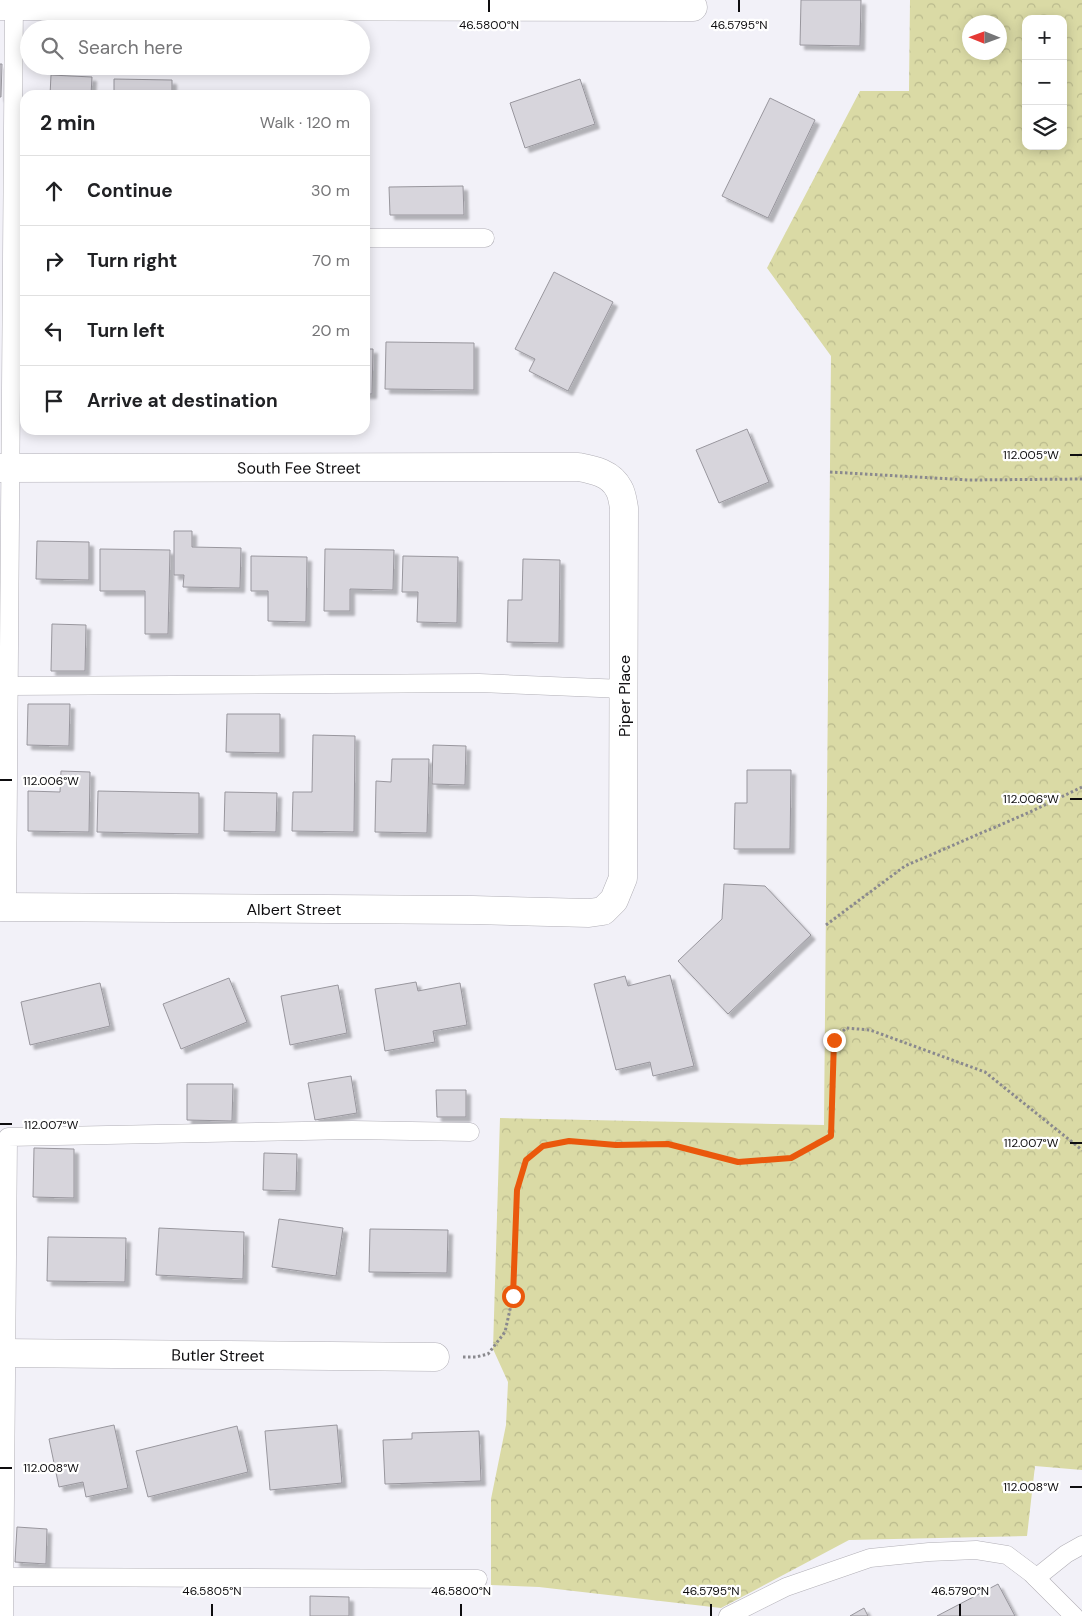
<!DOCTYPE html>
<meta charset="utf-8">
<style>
:root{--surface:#fff;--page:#f6f6f6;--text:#202124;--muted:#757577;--line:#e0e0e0}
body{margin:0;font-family:"DM Sans",sans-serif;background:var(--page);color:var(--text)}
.controls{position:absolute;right:15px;top:15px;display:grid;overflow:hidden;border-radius:10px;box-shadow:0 2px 12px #0003}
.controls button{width:45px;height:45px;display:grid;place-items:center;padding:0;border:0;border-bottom:1px solid var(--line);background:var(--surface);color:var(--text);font:25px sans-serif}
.compass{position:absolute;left:962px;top:15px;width:45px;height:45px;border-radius:50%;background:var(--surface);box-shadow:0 2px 12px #0003;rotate:271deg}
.stop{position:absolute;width:15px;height:15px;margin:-11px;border:4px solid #ea580c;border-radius:50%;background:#fff}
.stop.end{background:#ea580c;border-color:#fff;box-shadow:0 1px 5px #0008}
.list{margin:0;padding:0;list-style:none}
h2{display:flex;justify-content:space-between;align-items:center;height:65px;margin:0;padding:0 20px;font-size:21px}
h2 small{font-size:16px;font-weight:400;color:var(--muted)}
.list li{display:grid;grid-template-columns:32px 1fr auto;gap:15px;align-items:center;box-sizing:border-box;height:70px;padding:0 20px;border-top:1px solid var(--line)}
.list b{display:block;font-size:19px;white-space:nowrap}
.list em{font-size:16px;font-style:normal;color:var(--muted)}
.icon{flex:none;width:28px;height:28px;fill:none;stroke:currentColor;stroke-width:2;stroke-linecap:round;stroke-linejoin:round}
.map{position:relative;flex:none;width:1082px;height:1616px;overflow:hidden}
.search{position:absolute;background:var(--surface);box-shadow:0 2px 12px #0003;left:20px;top:20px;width:350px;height:55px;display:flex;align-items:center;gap:12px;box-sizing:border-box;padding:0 18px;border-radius:28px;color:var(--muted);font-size:19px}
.panel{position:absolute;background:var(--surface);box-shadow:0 2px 12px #0003;left:20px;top:90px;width:350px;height:345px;border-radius:15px}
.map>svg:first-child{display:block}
.forest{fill:url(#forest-crowns);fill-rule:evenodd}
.building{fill:#d7d5dc;stroke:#98969d;filter:url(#shadow)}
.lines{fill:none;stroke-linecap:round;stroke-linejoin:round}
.lane-casing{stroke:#b1afb6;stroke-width:19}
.street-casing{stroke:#b1afb6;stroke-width:29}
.path{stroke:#8a898e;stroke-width:3;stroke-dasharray:2.5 2.5;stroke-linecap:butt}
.lane{stroke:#fff;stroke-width:18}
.street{stroke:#fff;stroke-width:28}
.route{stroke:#ea580c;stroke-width:6}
.ticks{fill:none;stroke:#0e0d0f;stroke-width:2}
.labels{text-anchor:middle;stroke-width:4.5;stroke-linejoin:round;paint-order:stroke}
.street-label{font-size:16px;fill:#0e0d0f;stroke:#fff}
.ticks-label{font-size:12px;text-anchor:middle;fill:#0e0d0f;stroke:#fff;stroke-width:4.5;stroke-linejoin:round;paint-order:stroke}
</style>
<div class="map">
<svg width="1082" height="1616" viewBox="0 0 1082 1616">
<defs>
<pattern id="forest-crowns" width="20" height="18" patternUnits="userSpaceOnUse" patternTransform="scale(1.25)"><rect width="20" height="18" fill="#dadaa5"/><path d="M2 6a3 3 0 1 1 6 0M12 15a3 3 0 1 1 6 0" fill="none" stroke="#baba8d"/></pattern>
<filter id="shadow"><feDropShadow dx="4.5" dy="4.5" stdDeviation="1" flood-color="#0004"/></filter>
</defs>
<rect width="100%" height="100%" fill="#f2f1f8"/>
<!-- forest -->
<path class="forest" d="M910,0h172v1470l-47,-4 -8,70 -178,4 -128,68 -182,-21 -48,-2v-86l15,-74 2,-43 -15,-33 7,-231 324,7 7,-769 -64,-88 93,-177h49zM1026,19h37v127h-37zM970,22h30v30h-30z"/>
<!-- building -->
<g class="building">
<path d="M801,0h60l-1,46 -60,-1z"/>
<path d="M0,64h2l-1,33h-1z"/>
<path d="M51,75l41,2 -1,18h-41z"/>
<path d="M114,79l58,1v15h-58z"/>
<path d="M580,79l15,45 -70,24 -15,-45z"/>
<path d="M770,98l45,22 -47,98 -46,-22z"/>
<path d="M463,186l1,29h-74l-1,-28z"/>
<path d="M554,272l59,30 -45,89 -39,-20 6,-12 -20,-10z"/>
<path d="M386,342l88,1v47l-89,-1z"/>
<path d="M365,349h8l-1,45h-7z"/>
<path d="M747,429l22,53 -50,21 -23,-53z"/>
<path d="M174,531h18v16l49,1 -1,40 -57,-1 1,-12h-10z"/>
<path d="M37,541l52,1v38l-53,-1z"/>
<path d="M100,549l70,1 -2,84h-23v-43h-45z"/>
<path d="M325,549l69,1 -1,40 -43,-1v22h-26z"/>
<path d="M251,556l56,1 -1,65 -38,-1v-30h-17z"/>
<path d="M403,556l55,1 -1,66 -40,-1 1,-30h-16z"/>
<path d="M523,559l37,1 -1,83 -52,-1 1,-42h14z"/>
<path d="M52,624l34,1 -1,46h-34z"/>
<path d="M28,704h42l-1,42 -42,-1z"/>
<path d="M227,714h53v39l-54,-1z"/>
<path d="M313,735l42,1 -1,96 -62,-1 1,-39h19z"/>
<path d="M433,745l33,1 -1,39 -33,-1z"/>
<path d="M392,759h37l-2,74 -52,-1 1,-51 15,1z"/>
<path d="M747,770h44l-1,79h-56l1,-46h12z"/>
<path d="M61,771l29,1 -1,60 -61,-1v-40l32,1z"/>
<path d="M98,791l101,2v41l-102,-2z"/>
<path d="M225,792l52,1 -1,39 -52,-1z"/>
<path d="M724,884l41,2 46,49 -83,79 -50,-53 44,-42z"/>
<path d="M670,975l24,91 -41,10 -3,-14 -34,8 -22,-86 31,-8 3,10z"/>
<path d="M229,978l18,44 -66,27 -18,-45z"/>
<path d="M416,982l2,9 42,-8 7,42 -34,6 2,11 -50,9 -10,-62z"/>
<path d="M100,983l10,43 -80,19 -9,-43z"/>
<path d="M338,985l9,48 -57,12 -9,-49z"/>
<path d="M351,1076l6,37 -42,7 -7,-37z"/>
<path d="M187,1084h46l-1,37 -45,-1z"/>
<path d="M436,1090h30v27h-29z"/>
<path d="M34,1148l40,1v49l-41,-1z"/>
<path d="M264,1153l33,1 -1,37 -33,-1z"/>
<path d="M279,1219l64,9 -7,48 -64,-9z"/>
<path d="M159,1228l85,4 -1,47 -87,-4z"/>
<path d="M370,1229l78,1 -1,43 -78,-1z"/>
<path d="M48,1237l78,1 -1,44 -78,-1z"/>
<path d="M114,1425l14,63 -42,9 -3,-15 -24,5 -10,-48z"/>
<path d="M337,1425l5,58 -72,7 -5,-59z"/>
<path d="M237,1426l11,46 -100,25 -12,-46z"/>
<path d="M479,1431l2,50 -96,3 -2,-44 29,-1v-6z"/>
<path d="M17,1527l30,2 -1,35 -31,-2z"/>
<path d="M998,1584l17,32h-78z"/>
<path d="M310,1596l39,1v19h-39z"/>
<path d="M864,1608l4,8h-18z"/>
</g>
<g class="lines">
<!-- lane casing -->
<g class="lane-casing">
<g id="lane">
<path d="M365,238h120"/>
<path d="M9,686l470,-3 145,6"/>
<path d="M7,907l7,-907"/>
<path d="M4,1577l474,2"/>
<path d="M1036,1578l30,-24 16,-9"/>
<path d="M4,1616l4,-479 344,-7 118,2"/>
<path d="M728,1616l58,-29 84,-29 59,-6 47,-2 31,5 24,18 43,43"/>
</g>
</g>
<!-- street casing -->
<g class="street-casing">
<g id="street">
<path d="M0,6l693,1"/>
<path id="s1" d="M0,468l578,-1c16,3 33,6 41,22 3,5 4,13 5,19l-1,370 -9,22 -11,11 -14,2 -116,-3 -473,-3"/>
<path id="s2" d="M0,1353l435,4"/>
</g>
</g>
<!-- path -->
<g class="path">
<path d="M830,472l139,8 113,-1"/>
<path d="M826,925l79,-59 125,-54 52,-25"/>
<path d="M463,1357h13l12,-3 17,-22 8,-36 4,-106 9,-30 17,-14 26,-5 48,4 51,-1 70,18 53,-4 40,-22 3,-96 12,-12 24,2 115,42 97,78"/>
</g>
<!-- lane -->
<use href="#lane" class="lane"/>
<!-- street -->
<use href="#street" class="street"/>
</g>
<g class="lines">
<!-- route -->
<path class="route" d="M513,1296l4,-106 9,-30 17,-14 26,-5 47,4 52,-1 70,18 53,-4 40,-22 3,-96"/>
</g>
<!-- ticks -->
<path class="ticks" d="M489,12v-12M739,12v-12M1070,455h12M0,780h12M1070,799h12M0,1124h12M1070,1143h12M0,1468h12M1070,1487h12M212,1616v-12M461,1616v-12M711,1616v-12M960,1616v-12"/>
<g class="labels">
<!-- street labels -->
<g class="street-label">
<text dy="6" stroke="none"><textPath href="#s1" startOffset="299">South Fee Street</textPath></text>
<text transform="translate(624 696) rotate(-90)" y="6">Piper Place</text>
<text x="294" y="915">Albert Street</text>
<text dy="6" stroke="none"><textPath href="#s2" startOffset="218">Butler Street</textPath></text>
</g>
</g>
<g class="ticks-label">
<text x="489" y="29">46.5800°N</text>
<text x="739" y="29">46.5795°N</text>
<text x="1031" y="459">112.005°W</text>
<text x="51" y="785">112.006°W</text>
<text x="1031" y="803">112.006°W</text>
<text x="51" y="1129">112.007°W</text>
<text x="1031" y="1147">112.007°W</text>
<text x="51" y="1472">112.008°W</text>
<text x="1031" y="1491">112.008°W</text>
<text x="212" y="1595">46.5805°N</text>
<text x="461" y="1595">46.5800°N</text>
<text x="711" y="1595">46.5795°N</text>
<text x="960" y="1595">46.5790°N</text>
</g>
</svg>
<div class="controls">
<button>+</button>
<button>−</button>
<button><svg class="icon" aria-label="layers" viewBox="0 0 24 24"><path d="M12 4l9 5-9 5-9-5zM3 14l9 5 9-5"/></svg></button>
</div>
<svg class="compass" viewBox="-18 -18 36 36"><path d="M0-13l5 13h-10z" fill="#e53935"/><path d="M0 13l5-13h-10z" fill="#757577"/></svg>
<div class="stop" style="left:513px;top:1296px"></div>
<div class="stop end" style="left:834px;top:1040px"></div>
<div class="search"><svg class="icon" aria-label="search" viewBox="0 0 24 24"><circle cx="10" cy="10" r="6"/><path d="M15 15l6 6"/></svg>Search here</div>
<section class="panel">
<h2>2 min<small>Walk · 120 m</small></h2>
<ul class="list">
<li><svg class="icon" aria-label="ahead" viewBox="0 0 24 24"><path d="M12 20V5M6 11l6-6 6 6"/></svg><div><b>Continue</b></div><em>30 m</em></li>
<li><svg class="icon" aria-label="right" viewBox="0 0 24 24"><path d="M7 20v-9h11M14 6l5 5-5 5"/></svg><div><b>Turn right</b></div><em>70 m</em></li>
<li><svg class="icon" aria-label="left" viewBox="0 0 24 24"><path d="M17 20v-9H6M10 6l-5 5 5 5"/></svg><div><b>Turn left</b></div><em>20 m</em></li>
<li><svg class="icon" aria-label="arrive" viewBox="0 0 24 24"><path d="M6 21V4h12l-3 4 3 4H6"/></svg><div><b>Arrive at destination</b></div></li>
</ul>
</section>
</div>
